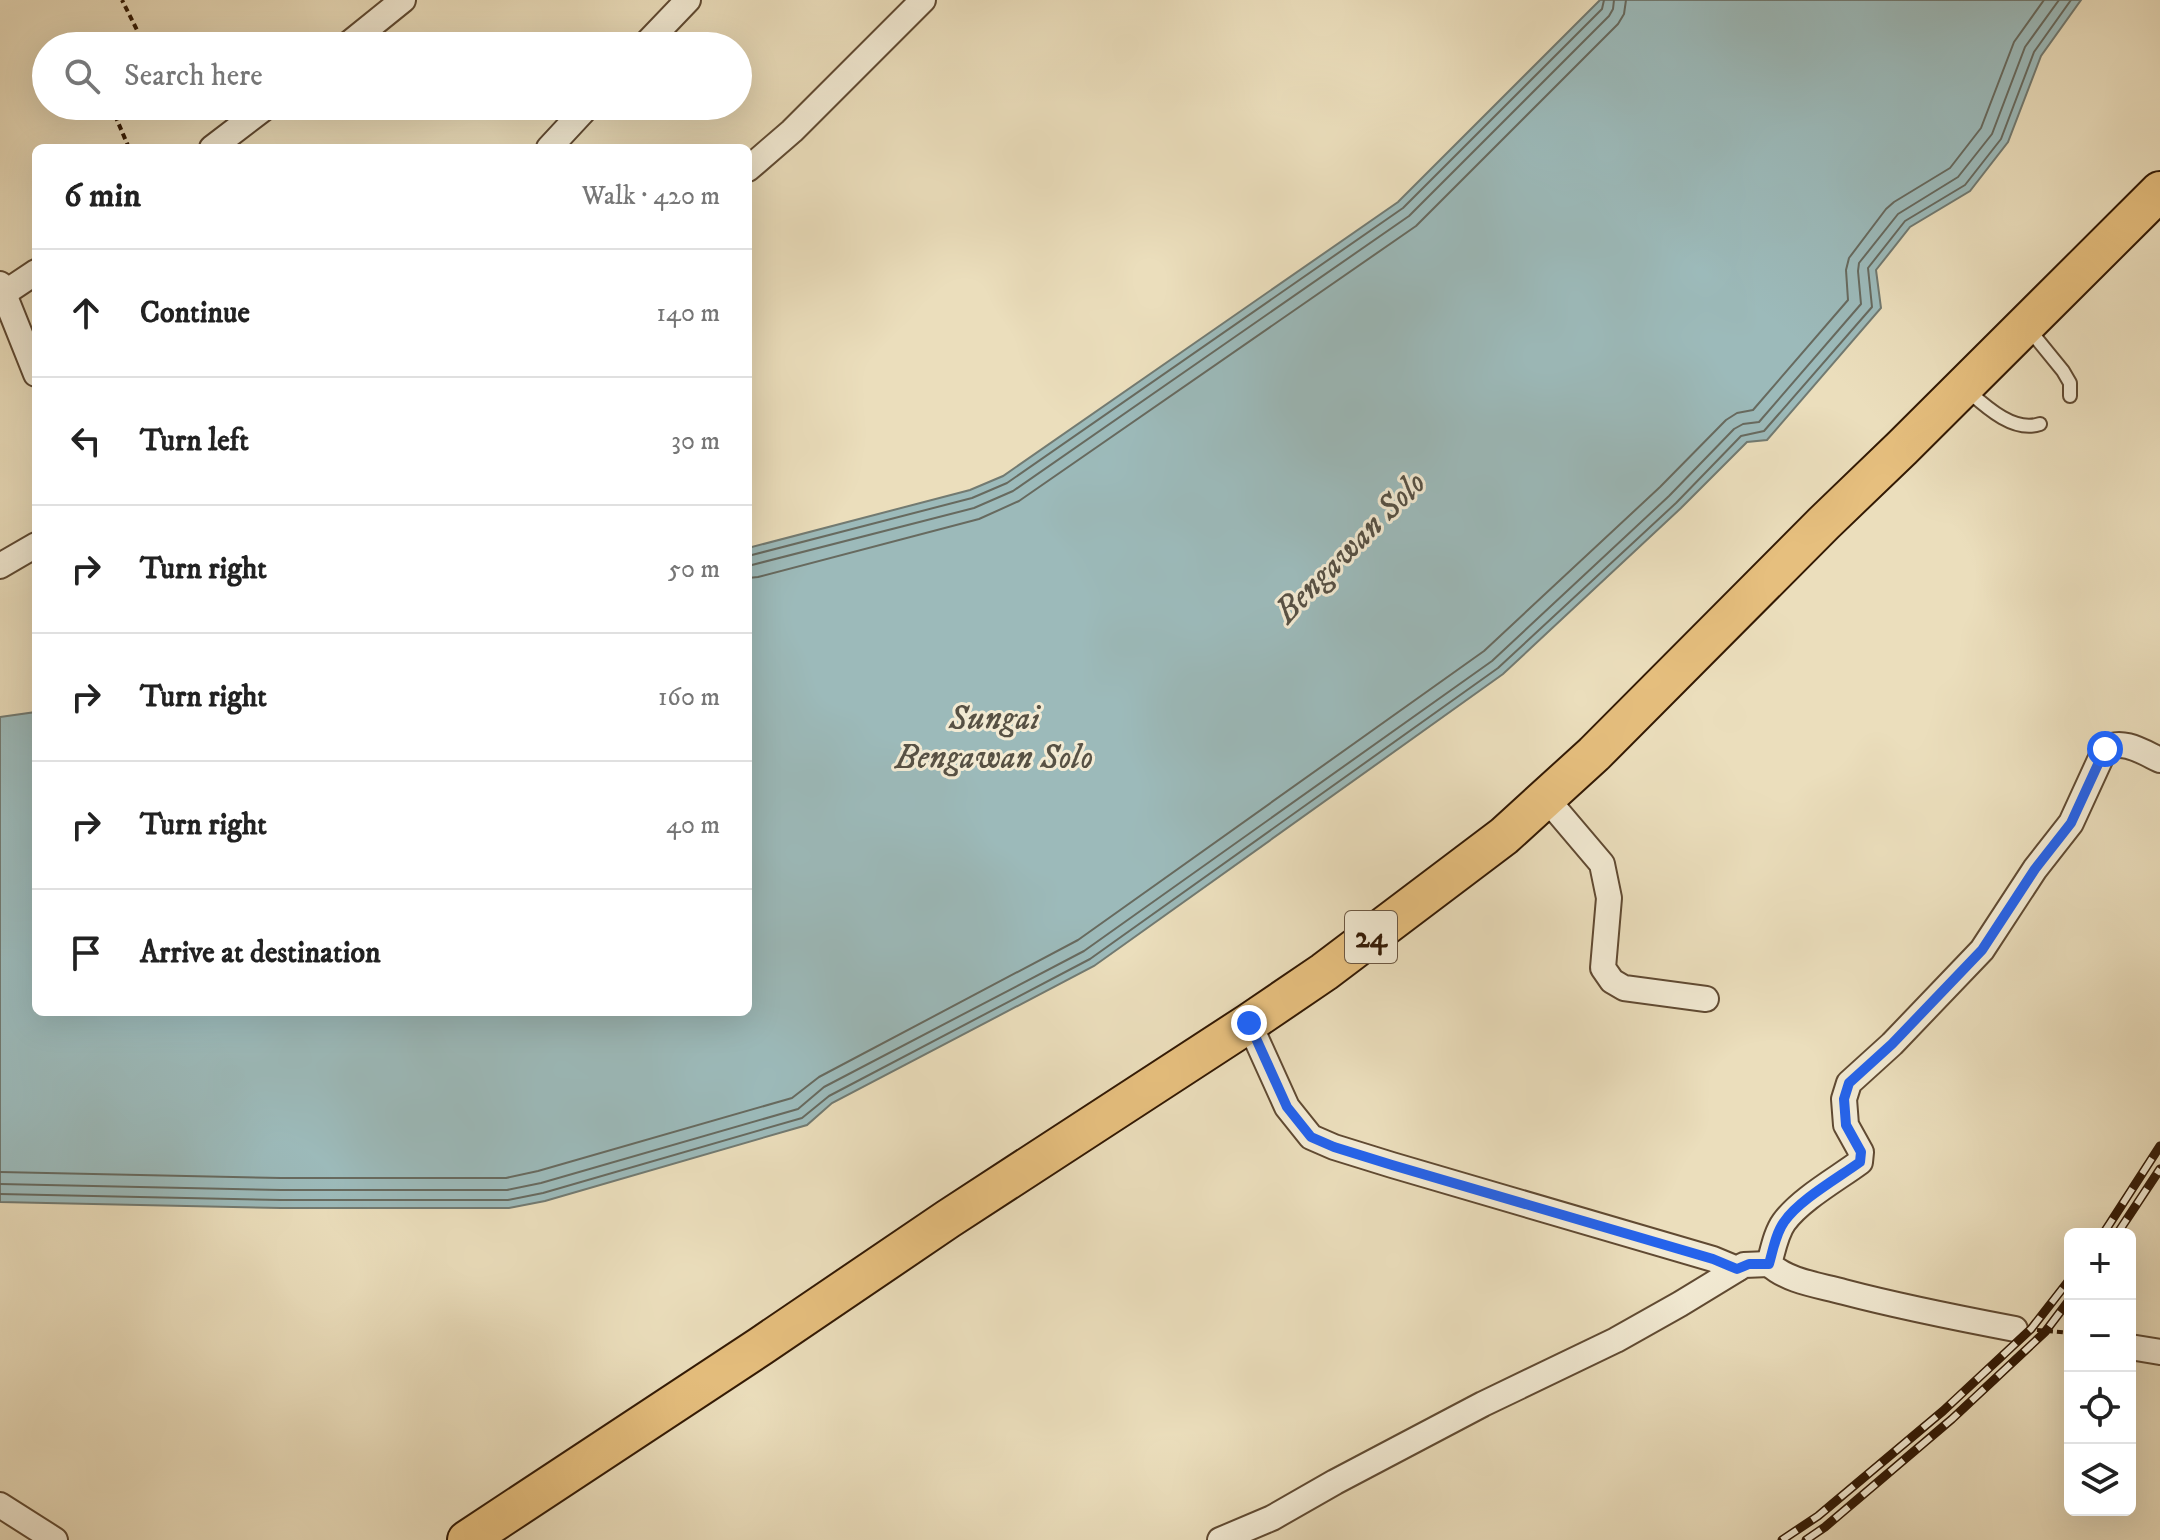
<!DOCTYPE html>
<meta charset="utf-8">
<style>
:root{--surface:#fff;--page:#f6f6f6;--text:#222;--muted:#767676;--line:#e0e0e0}
body{margin:0;font-family:"IM FELL DW Pica",serif;background:var(--page);color:var(--text)}
.controls{position:absolute;right:24px;bottom:24px;display:grid;overflow:hidden;border-radius:12px;box-shadow:0 8px 32px #0002}
.controls button{width:72px;height:72px;display:grid;place-items:center;padding:0;border:0;border-bottom:2px solid var(--line);background:var(--surface);color:var(--text);font:40px sans-serif}
.stop{position:absolute;width:24px;height:24px;margin:-18px;border:6px solid #2563eb;border-radius:50%;background:#fff}
.stop.end{background:#2563eb;border-color:#fff;box-shadow:0 2px 8px #0008}
.list{margin:0;padding:0;list-style:none}
h2{display:flex;justify-content:space-between;align-items:center;height:104px;margin:0;padding:0 32px;font-size:34px}
h2 small{font-size:26px;font-weight:400;color:var(--muted)}
.list li{display:grid;grid-template-columns:52px 1fr auto;gap:24px;align-items:center;box-sizing:border-box;height:128px;padding:0 32px;border-top:2px solid var(--line)}
.list b{display:block;font-size:30px;white-space:nowrap}
.list em{font-size:26px;font-style:normal;color:var(--muted)}
.icon{flex:none;width:44px;height:44px;fill:none;stroke:currentColor;stroke-width:2;stroke-linecap:round;stroke-linejoin:round}
.map{position:relative;flex:none;width:2160px;height:1540px;overflow:hidden}
.search{position:absolute;background:var(--surface);box-shadow:0 8px 32px #0002;left:32px;top:32px;width:720px;height:88px;display:flex;align-items:center;gap:20px;box-sizing:border-box;padding:0 28px;border-radius:44px;color:var(--muted);font-size:30px}
.panel{position:absolute;background:var(--surface);box-shadow:0 8px 32px #0002;left:32px;top:144px;width:720px;height:872px;border-radius:12px}
.map>svg:first-child{display:block}
.water{fill:#9cbaba;stroke:#727a71;stroke-width:2}
.lines{fill:none;stroke-linecap:round;stroke-linejoin:round}
.shore{stroke:#676a5f;stroke-width:2}
.service-casing{stroke:#604a32;stroke-width:16}
.minor-casing{stroke:#604a32;stroke-width:28}
.trunk-casing{stroke:#321904;stroke-width:42}
.path{stroke:#321904;stroke-width:4;stroke-dasharray:6 4;stroke-linecap:butt}
.service{stroke:#f2ead3;stroke-width:12}
.minor{stroke:#f2ead3;stroke-width:24}
.trunk{stroke:#e6bf7e;stroke-width:38}
.rail-casing{stroke:#321904;stroke-width:9}
.rail{stroke:#f2ead3;stroke-width:6;stroke-dasharray:18;stroke-linecap:butt}
.route{stroke:#2563eb;stroke-width:10}
.labels{text-anchor:middle;stroke-width:6;stroke-linejoin:round;paint-order:stroke}
.shield{fill:#f2ead3;stroke:#6c5842;stroke-width:2}
.shield-label{font-size:30px;font-weight:bold;fill:#321904}
.water-label{font-size:34px;font-style:italic;fill:#575144;stroke:#f2ead3}
</style>
<div class="map">
<svg width="2160" height="1540" viewBox="0 0 2160 1540">
<rect width="100%" height="100%" fill="#ebdebc"/>
<filter id="stains"><feTurbulence type="fractalNoise" baseFrequency=".0025" numOctaves="4"/><feColorMatrix values="0 0 0 0 .2 0 0 0 0 .09 0 0 0 0 .02 0 0 0 .5 -.17"/></filter>
<radialGradient id="worn" r=".72"><stop offset=".6" stop-color="#630" stop-opacity="0"/><stop offset="1" stop-color="#630" stop-opacity=".3"/></radialGradient>
<!-- water -->
<path class="water" d="M1600,0h481l-40,56 -33,86 -38,49 -60,36 -34,43 5,38 -114,132 -20,2 -66,66 -178,166 -409,292 -262,137 -25,22 -262,76 -36,7h-228l-281,-6v-485l36,-5v300h712v-464l222,-58 33,-14 395,-274z"/>
<g class="lines">
<!-- shore -->
<g class="shore">
<path d="M748,556l224,-58 35,-15 396,-275 199,-199 2,-9"/>
<path d="M748,566l226,-58 39,-17 396,-275 200,-200 4,-7 1,-9"/>
<path d="M748,578l10,-1 221,-58 40,-18 397,-275 202,-202 6,-10 2,-14"/>
<path d="M0,1172l281,6h225l32,-7 254,-73 27,-21 259,-137 406,-289 176,-164 66,-67 11,-7 16,-3 95,-110 -2,-30 3,-12 37,-49 8,-7 56,-34 31,-40 33,-86 30,-42"/>
<path d="M0,1184l281,6h226l34,-7 257,-74 26,-22 260,-136 408,-290 177,-165 65,-67 9,-5 16,-2 102,-118 -3,-33 1,-8 39,-49 60,-37 34,-43 33,-87 34,-47"/>
<path d="M0,1194l281,6h227l35,-7 259,-75 27,-22 261,-137 408,-291 178,-165 65,-67 23,-5 108,-124 -4,-39 37,-47 60,-36 36,-46 33,-87 37,-52"/>
</g>
<!-- service casing -->
<g class="service-casing">
<g id="service">
<path d="M2028,328l35,43 7,12v13"/>
<path d="M1968,391c18,16 46,42 72,33"/>
</g>
</g>
<!-- minor casing -->
<g class="minor-casing">
<g id="minor">
<path d="M346,46l57,-46"/>
<path d="M644,46l44,-46"/>
<path d="M212,148l55,-42"/>
<path d="M549,148l39,-42"/>
<path d="M748,169l44,-38 131,-131"/>
<path d="M0,284l36,90"/>
<path d="M0,296l36,-24"/>
<path d="M0,566l36,-21"/>
<path d="M1546,798l56,66 7,34 -6,70 9,13 12,7 82,11"/>
<path d="M1249,1023l38,84 24,30 23,10 58,18 321,94 24,10"/>
<path d="M2015,1329c-58,-11 -114,-22 -171,-37 -25,-7 -55,-10 -75,-28 4,-14 7,-31 15,-42 17,-23 53,-43 76,-60l1,-10 -15,-27 -2,-26 5,-16 43,-39 90,-94 53,-81 36,-46 34,-74c17,-11 38,3 55,11"/>
<path d="M2130,1347l30,5"/>
<path d="M0,1505l55,35"/>
<path d="M1220,1540l52,-22 63,-36 148,-78 133,-64 64,-36 64,-39 25,-1"/>
</g>
</g>
<!-- trunk casing -->
<g class="trunk-casing">
<path id="trunk" d="M467,1540l294,-194 187,-127 301,-196 75,-51 180,-136 90,-82 230,-231 78,-75 258,-257"/>
</g>
<!-- path -->
<g class="path">
<path d="M109,46l31,-10 -18,-36"/>
<path d="M111,106l18,42"/>
<path d="M2037,1330l33,3"/>
</g>
<!-- service -->
<use href="#service" class="service"/>
<!-- minor -->
<use href="#minor" class="minor"/>
<!-- trunk -->
<use href="#trunk" class="trunk"/>
<!-- rail casing -->
<g class="rail-casing">
<g id="rail">
<path d="M2103,1234l57,-88"/>
<path d="M2117,1234l43,-65"/>
<path d="M1782,1540l36,-24 125,-105 88,-82 39,-50"/>
<path d="M1806,1540l19,-13 127,-108 93,-87 25,-33"/>
</g>
</g>
<!-- rail -->
<use href="#rail" class="rail"/>
</g>
<g class="lines">
<!-- route -->
<path class="route" d="M1249,1023l38,84 24,30 23,10 58,18 321,94 24,10 12,-5h20c4,-14 7,-31 15,-42 15,-22 54,-44 76,-60l1,-10 -15,-27 -2,-26 5,-16 43,-39 90,-94 53,-81 36,-46 34,-74"/>
</g>
<g class="labels">
<!-- shield labels -->
<rect class="shield" x="1345" y="911" width="52" height="52" rx="6"/>
<g class="shield-label">
<text x="1371" y="947">24</text>
</g>
<!-- water labels -->
<g class="water-label">
<text transform="translate(1349 546) rotate(-45)" y="12">Bengawan Solo</text>
<text x="994" y="729">Sungai<tspan x="994" dy="39">Bengawan Solo</tspan></text>
</g>
</g>
<rect width="100%" height="100%" filter="url(#stains)"/>
<rect width="100%" height="100%" fill="url(#worn)"/>
</svg>
<div class="controls">
<button>+</button>
<button>−</button>
<button><svg class="icon" aria-label="locate" viewBox="0 0 24 24"><circle cx="12" cy="12" r="6"/><path d="M12 2v4M12 18v4M2 12h4M18 12h4"/></svg></button>
<button><svg class="icon" aria-label="layers" viewBox="0 0 24 24"><path d="M12 4l9 5-9 5-9-5zM3 14l9 5 9-5"/></svg></button>
</div>
<div class="stop" style="left:2105px;top:749px"></div>
<div class="stop end" style="left:1249px;top:1023px"></div>
<div class="search"><svg class="icon" aria-label="search" viewBox="0 0 24 24"><circle cx="10" cy="10" r="6"/><path d="M15 15l6 6"/></svg>Search here</div>
<section class="panel">
<h2>6 min<small>Walk · 420 m</small></h2>
<ul class="list">
<li><svg class="icon" aria-label="ahead" viewBox="0 0 24 24"><path d="M12 20V5M6 11l6-6 6 6"/></svg><div><b>Continue</b></div><em>140 m</em></li>
<li><svg class="icon" aria-label="left" viewBox="0 0 24 24"><path d="M17 20v-9H6M10 6l-5 5 5 5"/></svg><div><b>Turn left</b></div><em>30 m</em></li>
<li><svg class="icon" aria-label="right" viewBox="0 0 24 24"><path d="M7 20v-9h11M14 6l5 5-5 5"/></svg><div><b>Turn right</b></div><em>50 m</em></li>
<li><svg class="icon" aria-label="right" viewBox="0 0 24 24"><path d="M7 20v-9h11M14 6l5 5-5 5"/></svg><div><b>Turn right</b></div><em>160 m</em></li>
<li><svg class="icon" aria-label="right" viewBox="0 0 24 24"><path d="M7 20v-9h11M14 6l5 5-5 5"/></svg><div><b>Turn right</b></div><em>40 m</em></li>
<li><svg class="icon" aria-label="arrive" viewBox="0 0 24 24"><path d="M6 21V4h12l-3 4 3 4H6"/></svg><div><b>Arrive at destination</b></div></li>
</ul>
</section>
</div>
